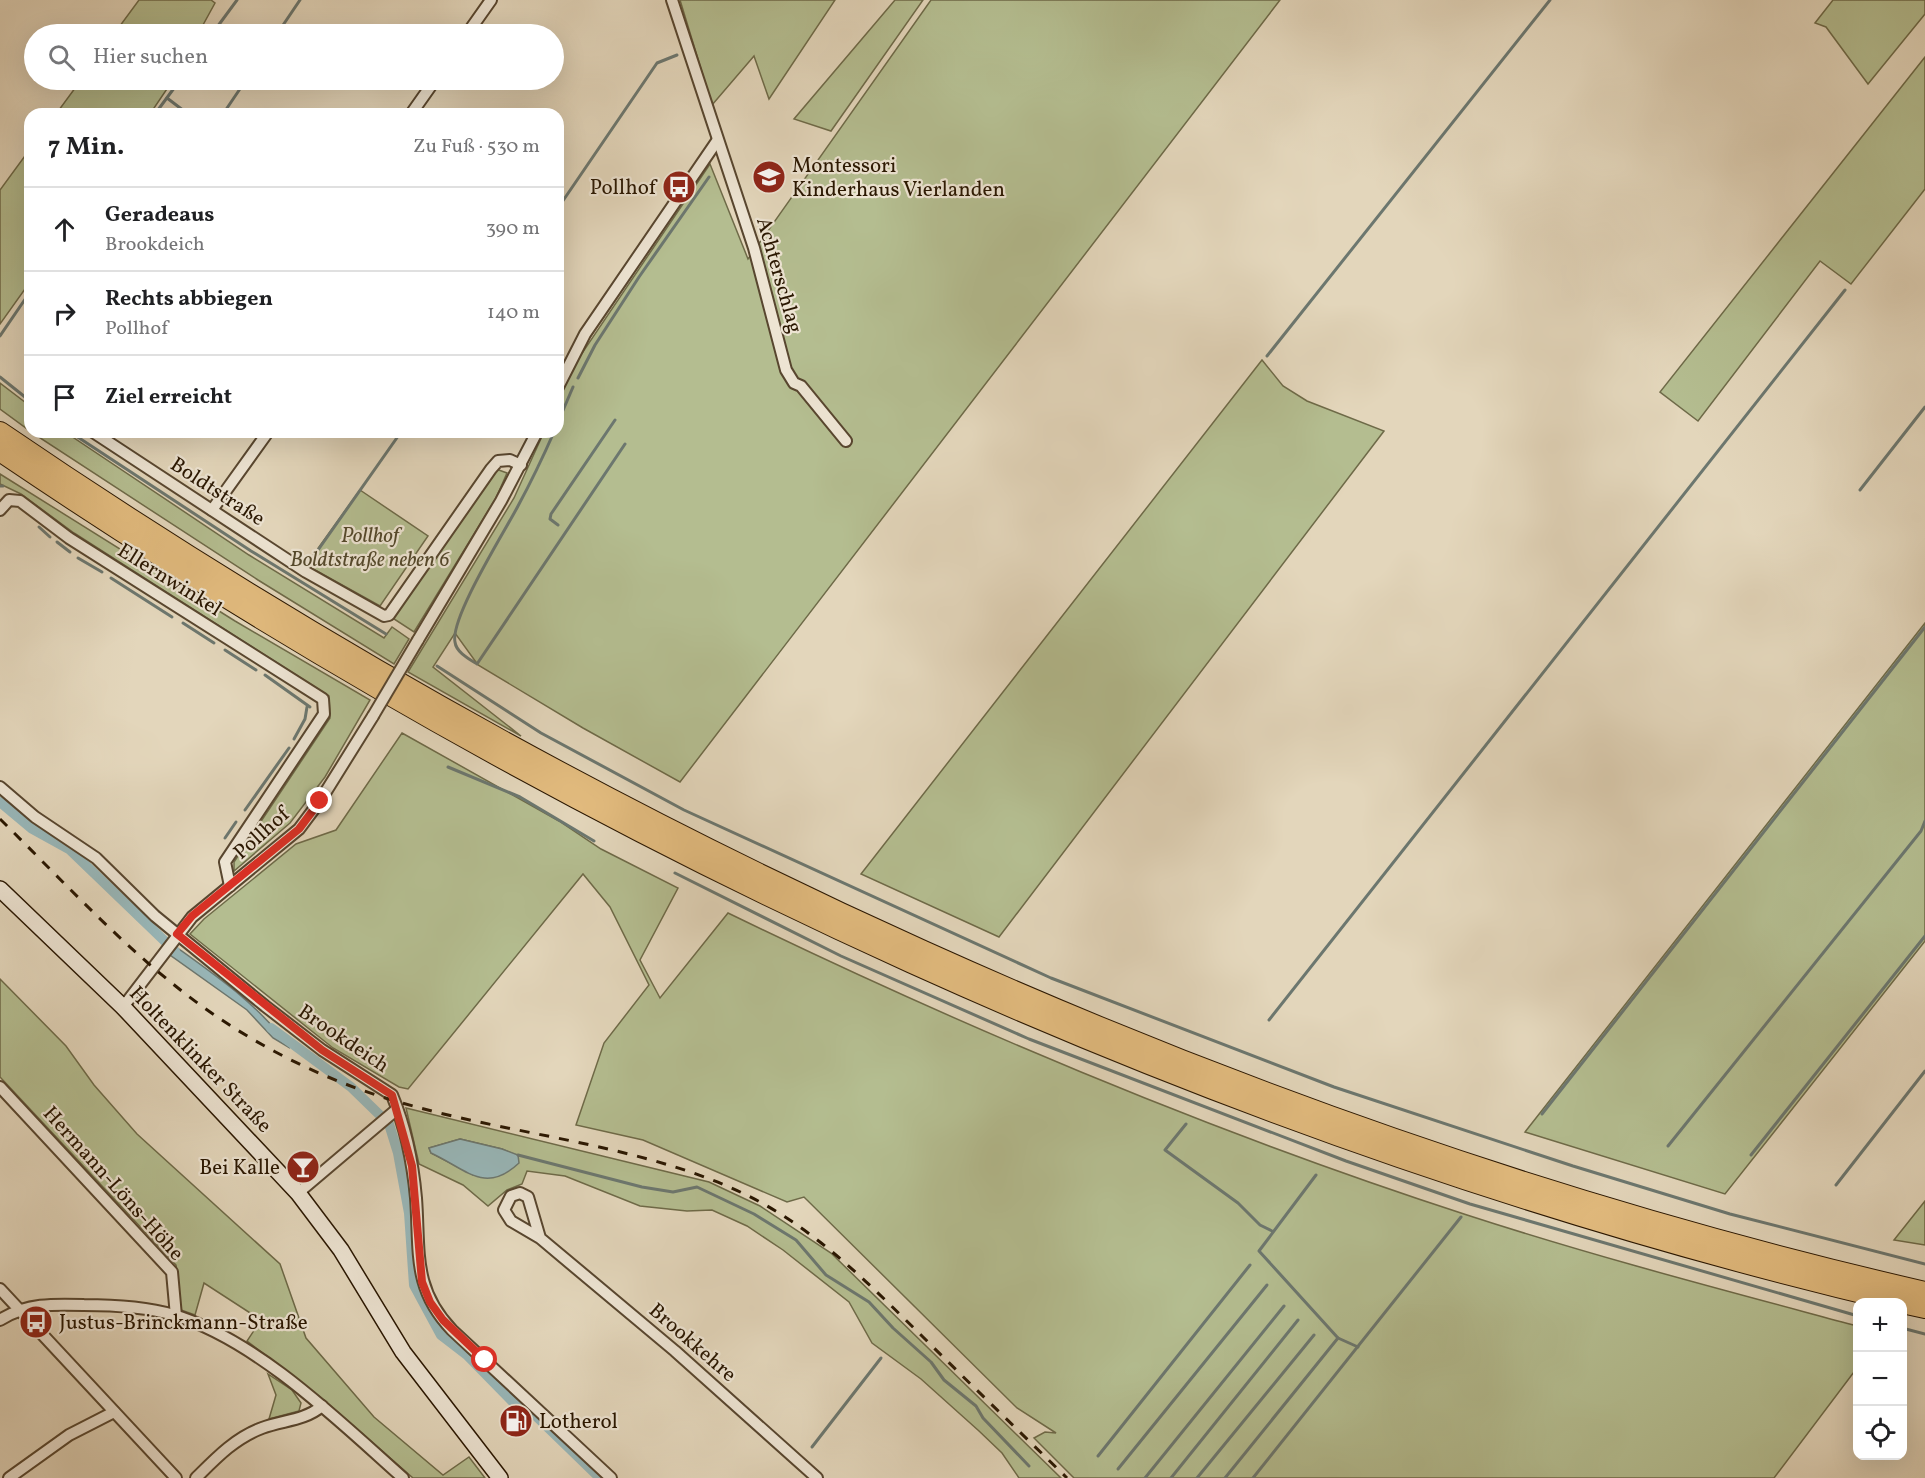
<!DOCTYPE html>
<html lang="de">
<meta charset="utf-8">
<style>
:root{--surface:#fff;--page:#f6f6f6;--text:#202124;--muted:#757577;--line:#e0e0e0}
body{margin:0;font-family:Vollkorn,serif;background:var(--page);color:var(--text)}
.controls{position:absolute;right:18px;bottom:18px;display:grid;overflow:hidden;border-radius:12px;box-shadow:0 6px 24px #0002}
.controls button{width:54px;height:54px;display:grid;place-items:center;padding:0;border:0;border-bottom:2px solid var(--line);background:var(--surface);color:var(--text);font:30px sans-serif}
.stop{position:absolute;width:18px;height:18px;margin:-14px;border:4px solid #d93025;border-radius:50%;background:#fff}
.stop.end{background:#d93025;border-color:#fff;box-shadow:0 2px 6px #0008}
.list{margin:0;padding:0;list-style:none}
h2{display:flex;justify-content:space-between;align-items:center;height:78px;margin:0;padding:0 24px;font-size:26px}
h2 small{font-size:20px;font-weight:400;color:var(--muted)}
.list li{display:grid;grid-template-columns:39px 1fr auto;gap:18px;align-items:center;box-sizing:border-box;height:84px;padding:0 24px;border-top:2px solid var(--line)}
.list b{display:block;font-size:22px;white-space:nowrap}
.list p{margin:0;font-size:20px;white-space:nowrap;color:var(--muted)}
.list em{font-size:20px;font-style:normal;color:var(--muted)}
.icon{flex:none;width:33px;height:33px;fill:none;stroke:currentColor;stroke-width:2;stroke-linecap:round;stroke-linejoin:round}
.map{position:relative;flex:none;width:1925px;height:1478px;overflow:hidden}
.search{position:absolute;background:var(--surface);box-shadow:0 6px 24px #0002;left:24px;top:24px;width:540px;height:66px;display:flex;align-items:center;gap:15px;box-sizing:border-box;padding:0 21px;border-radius:33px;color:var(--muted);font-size:22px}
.panel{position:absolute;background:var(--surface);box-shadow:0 6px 24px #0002;left:24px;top:108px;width:540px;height:330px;border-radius:18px}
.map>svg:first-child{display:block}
.green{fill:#b4bd90;stroke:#6e6a48;stroke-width:1.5;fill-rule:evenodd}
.water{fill:#98b7b9;stroke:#6c776f;stroke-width:1.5}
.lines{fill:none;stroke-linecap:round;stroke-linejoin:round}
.stream{stroke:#6c776f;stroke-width:3}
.canal{stroke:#98b7b9;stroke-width:10}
.street-casing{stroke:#58462f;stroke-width:14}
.secondary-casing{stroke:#291600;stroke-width:18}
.highway-casing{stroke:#291600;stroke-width:22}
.street{stroke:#ede4d3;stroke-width:10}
.secondary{stroke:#ede4d3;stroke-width:15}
.highway{stroke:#e2bb7e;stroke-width:20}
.rail{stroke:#291600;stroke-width:3;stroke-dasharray:10 10;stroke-linecap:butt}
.street-bridge-casing{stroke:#58462f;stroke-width:14;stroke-linecap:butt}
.street-bridge{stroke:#ede4d3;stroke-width:10}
.route{stroke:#d93025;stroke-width:8}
.labels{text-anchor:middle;stroke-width:4.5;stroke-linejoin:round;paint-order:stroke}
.poi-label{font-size:21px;fill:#291600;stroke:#ede4d3;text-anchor:start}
.street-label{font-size:21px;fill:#291600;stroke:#ede4d3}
.park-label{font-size:21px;font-style:italic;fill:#53482b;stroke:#ede4d3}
</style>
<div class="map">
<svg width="1925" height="1478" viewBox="0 0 1925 1478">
<rect width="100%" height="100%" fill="#e3d6bb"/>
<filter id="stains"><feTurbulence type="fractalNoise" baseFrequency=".00333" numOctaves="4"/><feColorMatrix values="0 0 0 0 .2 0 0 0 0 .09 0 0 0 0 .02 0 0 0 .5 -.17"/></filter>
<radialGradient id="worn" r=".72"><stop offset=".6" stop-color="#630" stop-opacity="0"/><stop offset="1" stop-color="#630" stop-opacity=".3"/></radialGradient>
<!-- green -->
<g class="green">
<path d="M139,0h72l4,3 -17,31h-84z"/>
<path d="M680,0h155l-66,99 -15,-43 -42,49z"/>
<path d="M895,0h28l-92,131 -37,-12z"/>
<path d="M931,0h349l-600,782 -97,-54 -105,-63 -23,-32 -22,34 88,69 -113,-64 106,-174 30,-66h14v-32l16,-35 136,-201 38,95z"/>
<path d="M1833,0h92v14l-57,70 -42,-57 -11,-4z"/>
<path d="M1925,57v132l-74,95 -31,-23 -122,160 -38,-29z"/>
<path d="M81,80h92l-23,34h-94z"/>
<path d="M30,149v133l-30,42v-134z"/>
<path d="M1262,360l21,26 24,15 77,30 -385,506 -138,-63z"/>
<path d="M0,383l30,23v25l-30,-22z"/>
<path d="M31,432h34l184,123 135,83 8,-11 17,12 -15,25 -136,-84z"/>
<path d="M496,469l11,4 -11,25 -82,134 -23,-15z"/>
<path d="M0,474l235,147 135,79 -45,77 -35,46 -56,48v-9l96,-144 -1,-22 -255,-163 -53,-39 -21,-10z"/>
<path d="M360,490l68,46 -48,70 -74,-41z"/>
<path d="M1925,623v318l-200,253 -200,-62z"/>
<path d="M402,733l157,88 42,28 77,39 -38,72 20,38 68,-85c239,116 486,220 739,302 129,42 260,76 390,111v42l-83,110h-700l-40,-40 11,-6 11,1 -39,-25 -213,-211 -17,5 -144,-62 -67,-15 28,-82 45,-58 -39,-78 -27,-33 -175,215 -9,-2 -66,-39 -143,-114 14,-15 92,-75 40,-14z"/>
<path d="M0,979l66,67 28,39 43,49 143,130 26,74 68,79 69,58 26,-18 16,21h-72l-89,-78 -77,-59 14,-21 -57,-37 -9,32 -14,-5 -5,-45 -176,-188z"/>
<path d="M406,1108l303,74 51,24 71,47 230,225h-42l-17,-25 -23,-22 -58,-52 -49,-36 -23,-41 -66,-52 -36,-24 -35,-16 -25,1 -47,-5 -75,-30 -38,-5 -5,13 -15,6 -19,16 -25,-21 -44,-21zM460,1139l42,10 16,7 -45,19 -42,-22 -2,-5z"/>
<path d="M1925,1201v44l-31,-5z"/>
<path d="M268,1374l24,16 9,13 -2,8 -30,8 7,-24z"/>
</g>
<!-- water -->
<g class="water">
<path d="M176,947c42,30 84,59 114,101l-17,-10 -26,-28 -77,-55z"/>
<path d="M460,1139l42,10 16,6 1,8c-34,32 -53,6 -88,-10l-2,-5z"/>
</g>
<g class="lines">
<!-- stream -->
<g class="stream">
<path d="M212,34l25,-34"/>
<path d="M277,34l23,-34"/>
<path d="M167,98l21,16"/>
<path d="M155,114l25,-34"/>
<path d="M223,114l23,-34"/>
<path d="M558,208l99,-145 20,-8"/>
<path d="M0,336l30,-44"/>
<path d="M1267,356l283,-356"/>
<path d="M0,377l30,24"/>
<path d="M578,378l17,-33 44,-68 70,-100"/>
<path d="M558,422l15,-35"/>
<path d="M70,432l181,119 135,83"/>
<path d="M554,432c-11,25 -23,50 -36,74 -13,25 -68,112 -63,136 1,10 14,17 22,22l148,-220"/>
<path d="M0,486h3"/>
<path d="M1860,490l65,-83"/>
<path d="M558,525l-8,-6 1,-5 64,-94"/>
<path d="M39,527l11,10"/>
<path d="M57,542l13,10"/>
<path d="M78,558l24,14"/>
<path d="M311,560l90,-128"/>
<path d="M111,578l61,39"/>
<path d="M183,623l31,20"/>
<path d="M225,650l31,20"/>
<path d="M437,666l104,67 143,77 367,168 283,109 239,79 157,48 195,50"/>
<path d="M265,675l45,32"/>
<path d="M294,739l11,-20 2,-12"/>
<path d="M448,767l72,30 74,44"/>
<path d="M245,810l44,-62"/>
<path d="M225,838l11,-16"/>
<path d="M675,873l166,83 188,83 317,122 124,43 388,112"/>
<path d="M1269,1020l576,-730"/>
<path d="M1542,1114l383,-487"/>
<path d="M1186,1124l-21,26 73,53 22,22 12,6"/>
<path d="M1668,1146l253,-315 4,-10"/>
<path d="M518,1155l124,32 31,5 24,-5 57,27 42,26 30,35 43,27 24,26 38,34 13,18 32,26 7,12 46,48"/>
<path d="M1751,1155l174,-219"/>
<path d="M1316,1175l-57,76 79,87 20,9"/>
<path d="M1836,1185l89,-114"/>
<path d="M1902,1328l23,6"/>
<path d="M812,1447l69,-89"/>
<path d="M1098,1456l152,-191"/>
<path d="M1118,1469l149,-184"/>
<path d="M1145,1478l139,-172"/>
<path d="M1171,1478l127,-158"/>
<path d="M1197,1478l117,-143"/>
<path d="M1225,1478l113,-140"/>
<path d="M1253,1478l208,-261"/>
</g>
<!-- canal -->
<g class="canal">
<path d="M0,802l31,26 38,21 106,102"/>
<path d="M271,1028l80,59 38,37 9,29 11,60 5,72 27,50 26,20 46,47 23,14 64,62"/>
</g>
<!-- street casing -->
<g class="street-casing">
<g id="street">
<path d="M672,0l82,248 32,122 8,13 7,3 45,55"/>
<path d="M467,34l24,-34"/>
<path d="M411,114l24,-34"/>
<path d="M558,387l27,-53 132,-193"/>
<path d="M93,432l213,140 78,44 5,-1 102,-146 7,-8 12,-1 11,5"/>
<path d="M0,510l9,-10 11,1 49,37 254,161 1,15 -99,148 5,24"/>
<path d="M212,510l56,-78"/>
<path d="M418,640l83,-139 36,-69"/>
<path d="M0,787l35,30 61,41 59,58 110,90 57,44 70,45c13,31 21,69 24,103 4,53 -4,90 36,132l159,148"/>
<path d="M123,1007l69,-90 107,-88 21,-28 53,-85"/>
<path d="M0,1087l172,185 4,44"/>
<path d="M298,1193l98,-83"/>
<path d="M540,1238l-12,-41 -8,-4 -9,3 -7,14 7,11 29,17 135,113 142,127"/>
<path d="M0,1289l176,189"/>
<path d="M0,1320c26,-17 54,-16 84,-15 29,0 62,2 90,10 83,25 165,106 229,163"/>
<path d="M9,1478l60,-43 45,-23"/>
<path d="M196,1478c20,-20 39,-40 66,-50 21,-8 42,-7 60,-22"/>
</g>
</g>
<!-- secondary casing -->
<g class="secondary-casing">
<path id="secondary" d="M0,889l123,118 175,186 43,57 62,102 97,126"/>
</g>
<!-- highway casing -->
<g class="highway-casing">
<g id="highway">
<path d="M0,432c577,394 1243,703 1925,860"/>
<path d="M0,451c576,390 1221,691 1899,851"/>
<path d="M1902,1303l23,5"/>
</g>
</g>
<!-- street -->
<use href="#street" class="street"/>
<!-- secondary -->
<use href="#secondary" class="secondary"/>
<!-- highway -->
<use href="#highway" class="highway"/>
<!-- rail -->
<path class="rail" d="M0,819c56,55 111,115 173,165 70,57 153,99 240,122 111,31 246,41 347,96 62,34 110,83 159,131 49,49 99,97 148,145"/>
<!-- street-bridge casing -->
<g class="street-bridge-casing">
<path id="street-bridge" d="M373,716l45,-76"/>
</g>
<!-- street-bridge -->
<use href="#street-bridge" class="street-bridge"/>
</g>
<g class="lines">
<!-- route -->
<path class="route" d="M320,801l-21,28 -107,87 -15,18 145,116 70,45 20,71 10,116 8,20 13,18 42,40"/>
</g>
<!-- icons -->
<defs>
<g id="school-disc" transform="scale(1.725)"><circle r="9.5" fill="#8f2418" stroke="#ede4d3"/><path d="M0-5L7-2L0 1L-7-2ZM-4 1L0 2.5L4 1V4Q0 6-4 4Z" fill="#fff"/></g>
<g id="bus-disc" transform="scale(1.725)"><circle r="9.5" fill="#8f2418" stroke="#ede4d3"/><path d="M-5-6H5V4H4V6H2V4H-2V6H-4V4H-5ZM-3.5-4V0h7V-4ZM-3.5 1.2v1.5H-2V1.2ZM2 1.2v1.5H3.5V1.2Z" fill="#fff"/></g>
<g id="bar-disc" transform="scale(1.725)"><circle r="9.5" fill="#8f2418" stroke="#ede4d3"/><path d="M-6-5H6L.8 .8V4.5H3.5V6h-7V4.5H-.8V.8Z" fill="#fff"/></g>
<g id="fuel-disc" transform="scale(1.725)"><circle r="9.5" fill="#8f2418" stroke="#ede4d3"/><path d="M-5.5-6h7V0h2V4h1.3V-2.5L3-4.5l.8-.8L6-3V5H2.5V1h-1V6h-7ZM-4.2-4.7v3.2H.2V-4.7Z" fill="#fff"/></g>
</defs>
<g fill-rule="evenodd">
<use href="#school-disc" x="769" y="177"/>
<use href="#bus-disc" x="679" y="187"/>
<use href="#bar-disc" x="303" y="1167"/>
<use href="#bus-disc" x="36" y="1322"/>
<use href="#fuel-disc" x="516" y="1421"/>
</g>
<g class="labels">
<!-- poi labels -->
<g class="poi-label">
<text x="792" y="172">Montessori<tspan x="792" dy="24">Kinderhaus Vierlanden</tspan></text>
<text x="656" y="194" text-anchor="end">Pollhof</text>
<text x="280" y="1174" text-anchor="end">Bei Kalle</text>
<text x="59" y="1329">Justus-Brinckmann-Straße</text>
<text x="539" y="1428">Lotherol</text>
</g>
<!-- street labels -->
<g class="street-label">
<text transform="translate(780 275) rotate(74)" y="7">Achterschlag</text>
<text transform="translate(218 491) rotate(33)" y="7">Boldtstraße</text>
<text transform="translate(170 579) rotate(32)" y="7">Ellernwinkel</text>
<text transform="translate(261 833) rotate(-42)" y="7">Pollhof</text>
<text transform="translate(344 1038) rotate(34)" y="7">Brookdeich</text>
<text transform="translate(201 1059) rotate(46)" y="7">Holtenklinker Straße</text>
<text transform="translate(114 1183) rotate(48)" y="7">Hermann-Löns-Höhe</text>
<text transform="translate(693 1342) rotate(41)" y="7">Brookkehre</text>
</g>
<!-- park labels -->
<g class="park-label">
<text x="370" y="542">Pollhof<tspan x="370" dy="24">Boldtstraße neben 6</tspan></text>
</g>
</g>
<rect width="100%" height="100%" filter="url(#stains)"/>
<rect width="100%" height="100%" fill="url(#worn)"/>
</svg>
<div class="controls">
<button>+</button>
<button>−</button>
<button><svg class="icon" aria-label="locate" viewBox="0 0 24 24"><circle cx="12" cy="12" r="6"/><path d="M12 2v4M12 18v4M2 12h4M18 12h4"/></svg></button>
</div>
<div class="stop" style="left:485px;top:1360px"></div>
<div class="stop end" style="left:320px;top:801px"></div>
<div class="search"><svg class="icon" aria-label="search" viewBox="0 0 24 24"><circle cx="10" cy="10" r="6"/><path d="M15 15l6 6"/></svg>Hier suchen</div>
<section class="panel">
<h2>7 Min.<small>Zu Fuß · 530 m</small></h2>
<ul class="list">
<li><svg class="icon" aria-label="ahead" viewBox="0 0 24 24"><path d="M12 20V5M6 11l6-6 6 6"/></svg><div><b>Geradeaus</b><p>Brookdeich</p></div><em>390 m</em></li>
<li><svg class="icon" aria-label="right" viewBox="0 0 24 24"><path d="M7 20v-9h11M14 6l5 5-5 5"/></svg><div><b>Rechts abbiegen</b><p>Pollhof</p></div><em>140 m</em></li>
<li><svg class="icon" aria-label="arrive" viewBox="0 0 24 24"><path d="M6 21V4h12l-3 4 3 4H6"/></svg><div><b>Ziel erreicht</b></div></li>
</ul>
</section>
</div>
